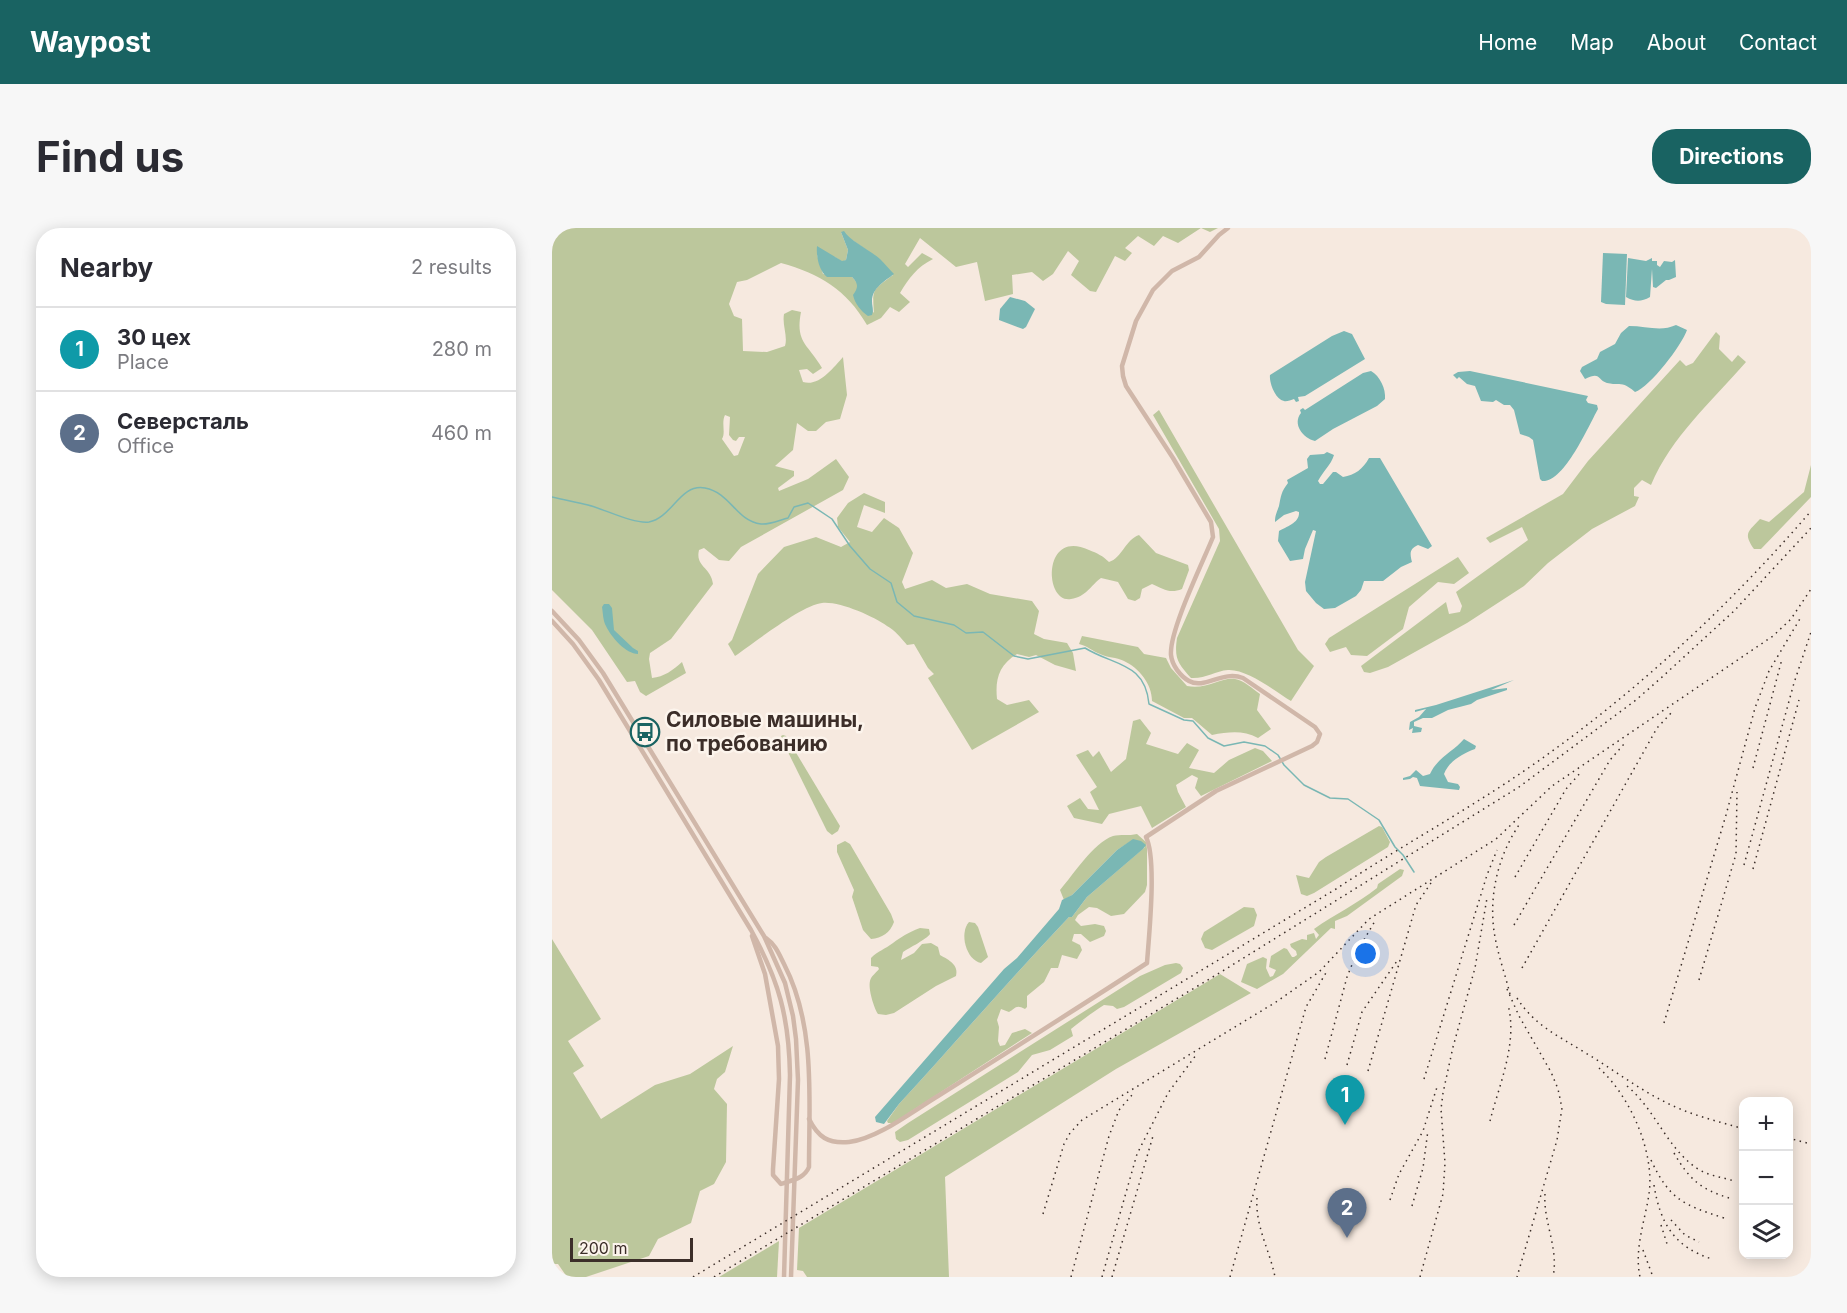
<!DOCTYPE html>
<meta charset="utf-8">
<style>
:root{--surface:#fff;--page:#f7f7f7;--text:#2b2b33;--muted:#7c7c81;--line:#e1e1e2;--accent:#196362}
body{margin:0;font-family:Inter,sans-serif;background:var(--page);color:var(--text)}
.controls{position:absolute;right:18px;bottom:18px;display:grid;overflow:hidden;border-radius:12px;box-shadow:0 3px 15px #0003}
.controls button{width:54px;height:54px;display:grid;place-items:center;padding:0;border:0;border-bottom:2px solid var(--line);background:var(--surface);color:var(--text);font:30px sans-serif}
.scale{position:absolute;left:18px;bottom:15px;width:123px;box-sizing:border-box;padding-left:6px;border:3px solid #3c2e29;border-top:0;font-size:16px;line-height:21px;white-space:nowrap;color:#3c2e29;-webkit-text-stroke:4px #fcf4ec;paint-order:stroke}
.you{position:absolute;left:814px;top:726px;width:21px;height:21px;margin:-15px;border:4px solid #fff;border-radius:50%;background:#1a73e8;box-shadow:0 0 0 9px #1a73e833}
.badge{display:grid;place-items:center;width:39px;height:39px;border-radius:50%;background:var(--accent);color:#fff;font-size:20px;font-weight:700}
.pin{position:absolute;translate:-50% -50px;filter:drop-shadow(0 2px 3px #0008)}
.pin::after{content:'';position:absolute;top:32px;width:21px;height:18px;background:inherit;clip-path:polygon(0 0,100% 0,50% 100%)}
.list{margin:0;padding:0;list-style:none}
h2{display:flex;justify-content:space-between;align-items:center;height:78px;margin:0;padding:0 24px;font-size:26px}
h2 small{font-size:20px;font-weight:400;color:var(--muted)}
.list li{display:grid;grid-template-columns:39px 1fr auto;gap:18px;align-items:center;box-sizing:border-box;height:84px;padding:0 24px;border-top:2px solid var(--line)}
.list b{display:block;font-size:22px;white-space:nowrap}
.list p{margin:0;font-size:20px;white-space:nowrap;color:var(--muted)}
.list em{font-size:20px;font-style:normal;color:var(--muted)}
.icon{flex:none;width:33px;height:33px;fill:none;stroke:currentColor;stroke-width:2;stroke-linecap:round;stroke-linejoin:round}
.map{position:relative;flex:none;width:1259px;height:1049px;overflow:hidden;border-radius:24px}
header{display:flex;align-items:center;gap:36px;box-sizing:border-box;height:84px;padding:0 30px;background:var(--accent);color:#fff}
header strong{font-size:28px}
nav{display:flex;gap:33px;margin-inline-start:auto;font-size:21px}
.intro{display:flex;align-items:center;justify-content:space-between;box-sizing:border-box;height:144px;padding:0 36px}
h1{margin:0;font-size:42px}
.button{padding:15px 27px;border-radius:24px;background:var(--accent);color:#fff;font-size:21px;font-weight:700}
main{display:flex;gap:36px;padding:0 36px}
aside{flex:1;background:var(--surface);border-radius:24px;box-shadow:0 3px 15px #0003}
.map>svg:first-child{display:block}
.green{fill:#bcc79c;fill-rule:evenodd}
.water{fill:#7ab7b4}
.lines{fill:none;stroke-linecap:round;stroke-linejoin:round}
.stream{stroke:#7ab7b4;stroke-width:1.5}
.minor{stroke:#d0b7a9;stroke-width:4.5}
.rail{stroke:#3c2e29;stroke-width:1.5;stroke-dasharray:1.5 4.5;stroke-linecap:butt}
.labels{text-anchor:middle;stroke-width:5;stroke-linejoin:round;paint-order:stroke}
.poi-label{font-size:21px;font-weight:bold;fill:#3c2e29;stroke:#fcf4ec;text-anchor:start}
</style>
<header>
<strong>Waypost</strong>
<nav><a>Home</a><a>Map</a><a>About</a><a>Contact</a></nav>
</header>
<div class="intro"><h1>Find us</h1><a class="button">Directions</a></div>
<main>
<aside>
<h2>Nearby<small>2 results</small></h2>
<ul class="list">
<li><span class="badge" style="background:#0f9aa8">1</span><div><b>30 цех</b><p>Place</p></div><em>280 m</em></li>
<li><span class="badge" style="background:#5c6f8a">2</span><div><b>Северсталь</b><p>Office</p></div><em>460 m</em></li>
</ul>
</aside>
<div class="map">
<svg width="1259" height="1049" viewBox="0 0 1259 1049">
<rect width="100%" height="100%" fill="#f6e9df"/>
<!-- green -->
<g class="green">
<path d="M0,0h666l-8,4 -9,-4 -23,15 -15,-7 -9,10 -16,-10 -13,12 7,5 -7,8 -10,-5 -19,36 -6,-1 -19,-16 8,-14 -11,-10 -15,23 -10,7 -11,-9 -20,3 1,19 -28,7 -8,-39 -21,5 -36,-29 -15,26 3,3 14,-14 11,6c-16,8 -24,19 -33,34l10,9 -11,10 -9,-5 -9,11 -14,7c-21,-36 -47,-51 -86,-62l-34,17 -10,2 -8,22 5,12 8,3 1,32 24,1 18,-6c3,-10 -3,-21 -1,-32l8,-4 9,2c-6,31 7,32 21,56l-9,6 -6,-5 -8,1 4,12c16,5 30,-14 40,-25l4,38 -7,24 -14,3 -10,9h-8l-11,-8 -4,27 -18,16 19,5v5l-16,12 1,3 29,-12 28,-20 13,18 -6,13 -102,57 -12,14 -10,-1 -15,-12 -5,2c-4,17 12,17 14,34l-42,55 -21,14 -1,6 3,19c12,-1 21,-8 30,-16l4,11 -40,23 -6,-4 -5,-11 -8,1 -35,-52 -40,-40zM289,4c19,14 37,24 52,43 -20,15 -21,13 -19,38l-17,-24 1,-5 -6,-7 -29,-3 -6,-19 18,2 7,5 4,-2 2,-10zM173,187l5,2 -1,18 4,5 3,1 3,-4h6l-7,18 -4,1 -12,-17c4,-7 -1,-16 3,-24z"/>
<path d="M1164,104l4,4 -1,13 13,13 6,-7 8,7c-34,39 -75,75 -95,123l-9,-5 -8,8v8l5,1 -4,9 -43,23 -44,34 -24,23 -57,37 -79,44 -18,6 -6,-1 -3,-6 85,-64 3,12 11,-2 2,-6 -6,-14 72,-52 -6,-13 -32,16 -4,-5 77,-44 25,-33 92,-101 6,6 7,-3z"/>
<path d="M607,182l139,240 16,16 -23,35c-16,-10 -44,-32 -63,-31 -13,1 -23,9 -37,8 -13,-15 -17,-19 -14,-40l43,-97 -1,-12 -66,-114z"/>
<path d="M1259,237v32l-50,52h-7c-11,-16 -6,-17 6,-30l9,3 35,-30z"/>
<path d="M312,265l21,9v11l-21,-8 -7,22 15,5 12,-14 15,10 14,25 -11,29 3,7 27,-9 14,8 21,-4 23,10 42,7 7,10 -5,23 10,5 23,4 6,10 3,18 -21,-6 -19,-10 -7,2 -12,-3c-18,11 -22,25 -20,45l10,6 22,-5 10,12 -67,38 -44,-72 6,-4 -6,-6 -14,-24 -7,1c-6,-7 -12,-15 -20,-19 -14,-10 -48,-25 -65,-23 -20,2 -68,40 -87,53l-7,-12 4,-4 26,-66 26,-27 32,-10 25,10 9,-5 -12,-15 -1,-9 11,-15z"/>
<path d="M587,307l17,18 32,12 1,5 -7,19c-12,5 -19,0 -30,-5l-10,5 -2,9 -5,3 -7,-2 -10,-17 -17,-4c-11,8 -15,19 -30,21 -27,5 -29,-71 18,-49 8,3 14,6 20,12 13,-4 16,-22 30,-27z"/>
<path d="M906,329l11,16 -15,11 -16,-2 -29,25 -6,22 -36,27 -16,-1 -5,-8 -16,5 -5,-8 4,-6z"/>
<path d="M530,408l56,11 6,7 22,4 5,10 16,18c20,4 34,-9 48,-7 8,1 18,10 25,15l-3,16 14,19 -13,9c-15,-8 -29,-6 -46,-3l-20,-17h-8l-32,-17c0,-17 -13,-33 -28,-40 -8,-4 -16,-3 -24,-7 -8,-3 -12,-8 -21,-10z"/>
<path d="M588,491l11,14 -5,11 32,10 9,-11 12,7 -10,18 25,5 15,-13 26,-12 8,3 9,10 -71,35 -6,-8 3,-10 -6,-3 -16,10 2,7 8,15 -34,21 -11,-22 -32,8 -7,10 -28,-6 -7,-12 13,-8 8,11 11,1 -9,-18 7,-5 -21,-32 12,-5 5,7 6,-6 12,21 15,-13 7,-38z"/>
<path d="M231,507l3,1 54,90 -2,5 -6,4 -5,-4 -44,-89 -2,-6z"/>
<path d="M827,598l3,1 8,15 -2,5 -74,46 -7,3 -6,-2 -5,-19 13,3 10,-16 7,-5z"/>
<path d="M585,606l9,8 1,7v36l-2,7 -21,22 -13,2 -14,-8 -8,-1 -11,8 -3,5 6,6 14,-2 9,2 2,5 -2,5 -14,6 -9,-8h-7l-2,7 8,4 2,5 -5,9 -15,-4 -4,13h-7l-7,14 -17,14v11l-2,2c-9,-5 -9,-1 -16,3l-8,-3 -4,11 2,7 -1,14 2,5 5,-1 7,-12 13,-4 7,4 -139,90h-5l-1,-2 12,-17c57,-62 112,-126 170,-187h3l15,-20 58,-50 -14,-6 -14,9 -45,45 -8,5 -4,-10c14,-16 33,-47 53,-54 7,-2 16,0 24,-2z"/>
<path d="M293,613l5,3 41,70 3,8c-4,11 -12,16 -23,17l-8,-9 -11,-33 2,-7 -17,-38v-7z"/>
<path d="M848,641l4,1 -2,6 -55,40 -12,5v8l-4,-1 -48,46 -26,15 -16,-7 6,-18 16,-7 4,2 -1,9 4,9 3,-1 3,-6 -7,-3 2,-11 13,-8 3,1 5,8h2l3,-2 -1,-4 -5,-4 -1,-3 12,-5 5,1v-5l7,-2 2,6 3,-4 -5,-6c21,-15 43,-25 63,-41l1,-4z"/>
<path d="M692,679l10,1 3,7 -3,11 -42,24 -7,-2 -4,-9 3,-7z"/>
<path d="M417,694l6,1 3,4 10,30 -7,6c-15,-3 -22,-30 -12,-41z"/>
<path d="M368,700l9,1 1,5c-3,5 -21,14 -27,18l-2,8 13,-7 8,-9 9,-1 7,4 2,8c9,5 19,10 16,21l-20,10 -42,27 -8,2 -8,-1c-4,-6 -10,-25 -8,-33 1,-5 6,-8 9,-12l-1,-2 -7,-1v-8c7,-7 14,-9 22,-15 8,-6 16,-11 27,-15z"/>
<path d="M0,711l49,80 -33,22 16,25 -11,7 28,46 54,-34 35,-11 43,-28 -8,26 -8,7 -3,10 13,15 -1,58 -12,22 -14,7 -9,32 -33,16 -9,17 -63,21h-19l-9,-13h-6z"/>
<path d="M624,735l4,1 3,4 -2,5 -57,34 -7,2 -4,-3 -9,-1c-11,7 -23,16 -33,24l2,7 -23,14 -18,5 -14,17 -110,68 -8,2 -4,-3 -1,-7 13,-9 232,-147 25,-11z"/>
<path d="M668,746l31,19 -135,76 -171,108 4,100h-142l-4,-6 -6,-1 2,-42z"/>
<path d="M227,1013l-2,36h-58z"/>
</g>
<!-- water -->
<g class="water">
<path d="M292,3c5,9 27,20 36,28 5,5 9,10 14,15 -9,7 -22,14 -22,27 0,6 2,8 0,14l-4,1c-7,-5 -13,-12 -15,-21 5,-7 6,-11 -1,-18h-25c-8,-6 -11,-21 -10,-31l25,15 4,-1 2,-10 -7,-18z"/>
<path d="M1051,25l24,1 -2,51 -19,-1 -5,-2z"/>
<path d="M1076,30l18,3 6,-3v3h5v4l3,2 4,-6 8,1 3,-2 1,17 -7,3h-3l-10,8 -3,-1 -1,-18 -2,28c-9,5 -15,5 -24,0z"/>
<path d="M458,69l15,4 10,8 -9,18 -3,2 -24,-9 1,-11z"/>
<path d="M1124,97l11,5c-5,15 -37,57 -52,62 -14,-12 -14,-6 -28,-9 -10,-3 -6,-12 -22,-4l-5,-8 2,-4 15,-8 3,-7 15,-8 6,-11 8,-7c17,0 32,6 47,-1z"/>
<path d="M792,103l8,3 13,25 -60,37 -7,1 1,4 -3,1 -2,-3c-3,1 -8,3 -10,2 -9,-2 -15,-19 -14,-26l62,-39z"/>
<path d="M819,143c9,5 15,18 14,28l-8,7 -44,23 -18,12c-12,-3 -23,-17 -14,-28l-1,-3 3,-2 2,2 58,-37z"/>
<path d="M918,143l118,25 -2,4 2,3 9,2 1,4c-10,18 -34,74 -56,72l-2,-2 -7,-39 -4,-3 -9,-3 -6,-24 -4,-5h-6l-8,-5 -3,2 -12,-1 -6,-15 -8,-2 -8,-7 -2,2 -4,-4 5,-3z"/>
<path d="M775,224l7,3c-3,10 -11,16 -16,26l2,3h3l10,-12h3l7,5c12,-2 20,-8 26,-19h11l52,88 -4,3 -10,-4c-9,4 -8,9 -6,17l-11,5 -18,14h-19l-3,9 -5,6 -21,12 -11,1 -8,-6 -10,-12 -1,-9 11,-51 -3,-1 -8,19 -2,10 -13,2 -12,-20 1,-10c7,-4 21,-8 20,-19l-3,-1 -12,4 -9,7c0,-7 2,-10 4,-16 2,-10 2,-14 9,-23l-1,-3 21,-12 -1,-9 3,-4 14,-1z"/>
<path d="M52,376h5l3,4 2,22 19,18 5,3v3c-12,0 -27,-17 -32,-28 -3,-5 -3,-13 -4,-19z"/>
<path d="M962,452l-23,10 16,-2v2l-30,10 -6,4 -23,6 -16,8h-9l-9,4v4l8,2 -1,4 -9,1 1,-5 -4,2 1,-8 9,-5 7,-8 -11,3v-2l21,-5z"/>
<path d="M912,511l12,7 -1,3c-13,5 -26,12 -31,25l4,8 10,2 2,3 -1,3 -39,-4 -3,-8 -4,-1 -3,2 -7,1v-2l7,-2 6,-6 7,6 7,-2c7,-16 24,-23 34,-35z"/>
<path d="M581,611l8,2 5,4 -3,4 -56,48 -15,20h-3c-58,61 -113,125 -170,187l-15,20 -8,-2 -1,-5 129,-148 13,-11 42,-49 3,-9 10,-5 45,-45z"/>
</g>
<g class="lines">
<!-- stream -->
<path class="stream" d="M0,269c12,3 24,5 36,8 16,4 45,19 61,17 23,-4 31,-39 56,-34 26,5 30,32 56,36 8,1 19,-4 27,-6l6,-11 14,-4 24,16 18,27 20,23 21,14 6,19 17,14 40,9 12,8 17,-1 31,24 14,3 57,-11c29,18 60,14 64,56l35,16 9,1 15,17 16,8 20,-4 21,4 13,9 6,10 20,20 26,13 18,1 31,21 16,27 8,8 11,17"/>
<!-- minor -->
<g class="minor">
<path d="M0,383l27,29 24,33 161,263 21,47 8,33 3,23 2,41 -7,197"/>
<path d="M0,393l21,23 26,36 152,250c28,51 38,87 39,145l-6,202"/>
<path d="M200,708l13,38 13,72 1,33 -6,90v6l8,9c11,-4 23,-5 28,-17 0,-68 7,-141 -25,-203 -5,-10 -9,-20 -18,-26"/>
<path d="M257,891c9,18 19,25 40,23 28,-3 64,-31 89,-46 70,-44 140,-88 209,-133 2,-28 10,-104 -1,-126l70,-46 96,-45 5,-4 3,-8 -5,-7 -72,-49c-21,-8 -38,12 -54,3 -9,-5 -17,-16 -18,-26 -2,-24 32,-93 42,-118l-2,-15 -38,-64 -47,-72 -3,-10 -1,-10 14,-45 17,-31 19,-19 27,-14 20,-22 9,-7"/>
</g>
<!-- rail -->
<g class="rail">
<path d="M1201,540l29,-109"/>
<path d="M1192,637l50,-182 17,-51"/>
<path d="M1201,641l46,-169"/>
<path d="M963,649l51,-88 15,-17"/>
<path d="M962,697l96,-165 14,-16"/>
<path d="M970,740l135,-240 15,-16"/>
<path d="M1147,752l37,-126 1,-62"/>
<path d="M955,761l12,27 32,56 7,17 4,19 -5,32 -40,137"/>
<path d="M958,766c-5,-20 -13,-42 -16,-63 -5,-36 4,-75 25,-106"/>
<path d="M965,770c17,27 40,37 67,54 27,16 53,36 81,50 25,13 52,19 79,27"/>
<path d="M1112,795l62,-208 29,-107 14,-37 32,-54"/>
<path d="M773,831l22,-82 11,-27 17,-29"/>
<path d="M795,837l15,-53 35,-51"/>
<path d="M1047,840c31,28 56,84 50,126 -4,27 -15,55 -9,83"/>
<path d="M816,843l48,-166 15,-22"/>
<path d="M872,851l63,-204 10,-25"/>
<path d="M1075,858c29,24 40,63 71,83 11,7 24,8 36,12"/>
<path d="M938,893c9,-36 28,-78 18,-116"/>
<path d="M1236,910l23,6"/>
<path d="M1122,925c15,26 26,36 55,45"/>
<path d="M1099,932c18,39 32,45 73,58"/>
<path d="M1102,957c6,38 20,62 58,74"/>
<path d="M993,966c-2,28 14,54 8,83"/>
<path d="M705,970c-2,28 13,53 18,79"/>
<path d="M838,972l9,-26 24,-43 15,-47"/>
<path d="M860,978l11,-38 5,-38"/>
<path d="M491,986l21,-70 6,-11 12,-13 194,-118 43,-30 50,-53 127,-80 56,-53 221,-150 18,-17 20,-30"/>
<path d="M1119,992l14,15 14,7"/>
<path d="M1109,997l7,22"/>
<path d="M1091,1022l10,27"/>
<path d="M141,1049l643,-388c68,-45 141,-84 208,-132 98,-70 188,-154 267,-246"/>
<path d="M162,1049l507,-305 298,-185 117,-87 25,-22 73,-67 77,-83"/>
<path d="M519,1049l38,-141 10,-26 13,-15"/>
<path d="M550,1049l35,-123 31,-61 28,-38"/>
<path d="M560,1049l41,-141"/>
<path d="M678,1049l76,-270 21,-36"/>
<path d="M868,1049l23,-83 2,-31 -4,-54 2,-16 10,-46 22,-79 12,-70"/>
</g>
</g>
<!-- icons -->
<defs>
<g id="bus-ring" transform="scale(1.5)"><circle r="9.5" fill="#fcf4ec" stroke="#196362" stroke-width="1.5"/><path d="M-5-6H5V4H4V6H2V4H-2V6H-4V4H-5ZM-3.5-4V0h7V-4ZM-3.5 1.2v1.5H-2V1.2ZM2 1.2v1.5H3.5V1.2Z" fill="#196362"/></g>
</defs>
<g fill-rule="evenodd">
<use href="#bus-ring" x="93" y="504"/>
</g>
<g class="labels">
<!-- poi labels -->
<g class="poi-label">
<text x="114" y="499">Силовые машины,<tspan x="114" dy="24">по требованию</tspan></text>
</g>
</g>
</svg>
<div class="controls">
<button>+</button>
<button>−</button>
<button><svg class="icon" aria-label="layers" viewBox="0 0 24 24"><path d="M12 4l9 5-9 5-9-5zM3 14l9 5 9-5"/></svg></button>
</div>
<div class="scale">200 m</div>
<div class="you"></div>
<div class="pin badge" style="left:793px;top:897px;background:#0f9aa8">1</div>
<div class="pin badge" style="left:795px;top:1010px;background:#5c6f8a">2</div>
</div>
</main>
